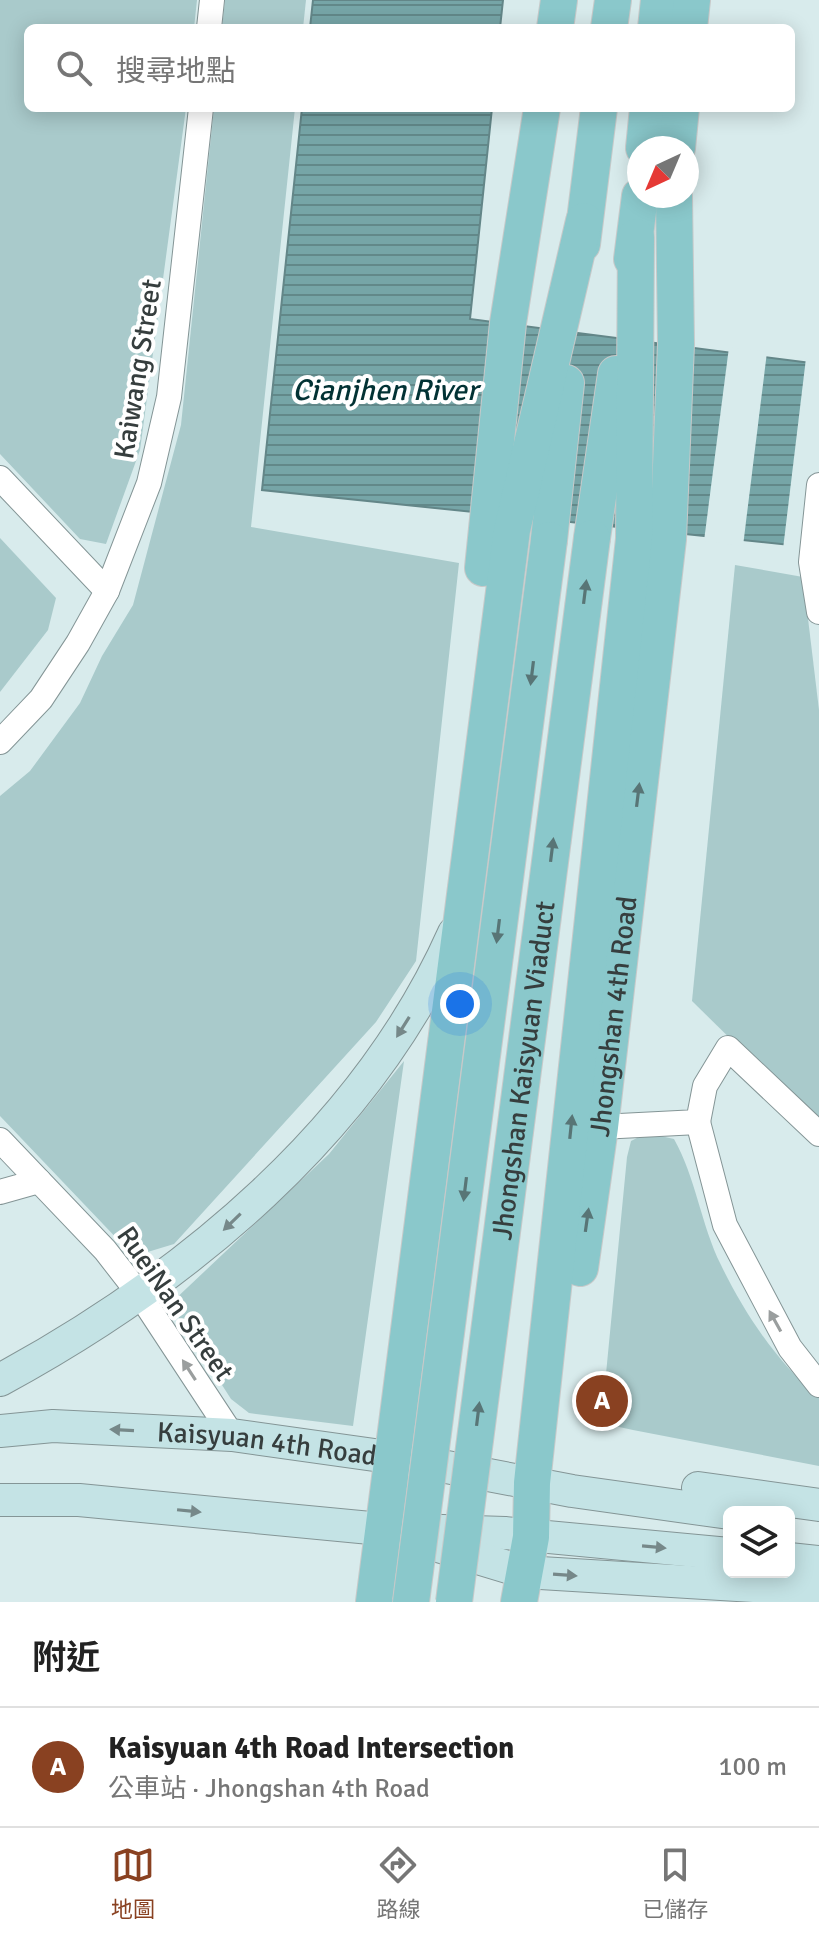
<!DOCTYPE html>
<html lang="zh-TW">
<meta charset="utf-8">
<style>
:root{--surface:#fff;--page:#f6f6f6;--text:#222;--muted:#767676;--line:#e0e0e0;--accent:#894121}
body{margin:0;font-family:Signika,"Noto Sans TC",sans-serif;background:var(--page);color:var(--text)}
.controls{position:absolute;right:24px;bottom:24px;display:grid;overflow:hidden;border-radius:12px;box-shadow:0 4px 20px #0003}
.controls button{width:72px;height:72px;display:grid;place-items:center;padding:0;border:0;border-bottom:2px solid var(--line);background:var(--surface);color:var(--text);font:40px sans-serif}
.compass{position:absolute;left:627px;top:136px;width:72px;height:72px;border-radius:50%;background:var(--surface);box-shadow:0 4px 20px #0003;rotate:224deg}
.you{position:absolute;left:460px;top:1004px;width:28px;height:28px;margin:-20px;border:6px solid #fff;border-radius:50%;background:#1a73e8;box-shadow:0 0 0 12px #1a73e833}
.badge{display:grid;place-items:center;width:52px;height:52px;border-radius:50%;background:var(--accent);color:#fff;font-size:26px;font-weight:700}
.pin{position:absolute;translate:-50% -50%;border:4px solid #fff;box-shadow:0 2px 8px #0006}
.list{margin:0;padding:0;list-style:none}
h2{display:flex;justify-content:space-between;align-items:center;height:104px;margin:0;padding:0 32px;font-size:34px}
h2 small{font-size:26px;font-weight:400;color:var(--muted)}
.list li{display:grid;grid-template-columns:52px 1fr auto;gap:24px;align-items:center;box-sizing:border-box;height:120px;padding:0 32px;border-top:2px solid var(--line)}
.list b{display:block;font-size:30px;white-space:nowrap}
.list p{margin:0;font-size:26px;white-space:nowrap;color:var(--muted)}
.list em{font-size:26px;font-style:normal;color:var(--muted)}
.icon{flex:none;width:44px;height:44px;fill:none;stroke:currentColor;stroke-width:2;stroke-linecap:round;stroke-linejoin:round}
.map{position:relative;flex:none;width:819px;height:1602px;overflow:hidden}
.search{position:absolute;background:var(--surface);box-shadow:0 4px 20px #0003;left:24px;right:24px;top:24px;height:88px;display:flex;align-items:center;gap:20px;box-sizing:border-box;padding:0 28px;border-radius:12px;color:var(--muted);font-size:30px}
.sheet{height:224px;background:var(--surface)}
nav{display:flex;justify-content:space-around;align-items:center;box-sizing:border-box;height:112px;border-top:2px solid var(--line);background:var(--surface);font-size:22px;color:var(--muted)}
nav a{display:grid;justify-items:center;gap:4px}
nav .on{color:var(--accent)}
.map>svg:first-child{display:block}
.green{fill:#a9cacb}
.water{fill:url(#water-rules);stroke:#638688;stroke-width:2}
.pier{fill:#d8ebec}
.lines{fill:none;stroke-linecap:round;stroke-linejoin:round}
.street-casing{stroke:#849596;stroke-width:26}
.secondary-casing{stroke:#849596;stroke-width:34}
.primary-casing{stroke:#c7c9c9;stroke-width:38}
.street{stroke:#fff;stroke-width:24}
.secondary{stroke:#c4e3e5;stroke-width:32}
.primary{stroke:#8ac8cb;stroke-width:36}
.primary-bridge-casing{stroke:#c7c9c9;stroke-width:38;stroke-linecap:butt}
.primary-bridge{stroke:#8ac8cb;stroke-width:36}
.oneway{fill:#587576}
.oneway2{fill:#768889}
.oneway3{fill:#9a9e9e}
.labels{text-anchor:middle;stroke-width:8;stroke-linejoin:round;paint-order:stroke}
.street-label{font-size:28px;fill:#363e3e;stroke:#fff}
.water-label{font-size:30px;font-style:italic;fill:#023234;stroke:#fff}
</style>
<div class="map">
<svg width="819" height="1602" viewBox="0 0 819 1602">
<defs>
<pattern id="water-rules" width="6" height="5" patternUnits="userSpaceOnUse" patternTransform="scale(2)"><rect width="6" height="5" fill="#76a5a7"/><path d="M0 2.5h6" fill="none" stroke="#628889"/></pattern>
</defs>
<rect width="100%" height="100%" fill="#d8ebec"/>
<!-- green -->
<g class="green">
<path d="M0,0h197l-3,28h-166v80h158l-46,342 -34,94 -26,-5 -80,-85z"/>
<path d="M225,0h81l-3,28h-81z"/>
<path d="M214,108h81l-44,419 208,36 -43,398 -40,61 -202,222 -33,10 -18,-9 -123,-129v-320l30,-25 50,-68 22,-47 31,-51 48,-180z"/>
<path d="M0,538l56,60 -8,32 -48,62z"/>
<path d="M735,565l68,12 16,133v416l-127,-125z"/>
<path d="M404,1061l-51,365 -104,-13 -18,-14 -61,-95 159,-150z"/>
<path d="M647,1133l27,6c22,39 27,86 47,126 22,46 58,101 98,132v69l-186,-36 -23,-5 -8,-10 25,-258 4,-16z"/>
</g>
<!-- water -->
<g class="water">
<path d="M313,0h190l-3,28h-190z"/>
<path d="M302,108h190l-22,211 349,45v184l-557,-58z"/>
</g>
<!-- pier -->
<g class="pier">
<path d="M729,347l38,5 -24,194 -39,-5z"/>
<path d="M806,358l13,2v192l-36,-3z"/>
</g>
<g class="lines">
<!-- street casing -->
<g class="street-casing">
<g id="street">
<path d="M209,28l3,-28"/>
<path d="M0,478l107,113"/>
<path d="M819,485l-8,77 8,50"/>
<path d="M0,742l41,-43 37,-56 29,-52 42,-108 20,-86 32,-289"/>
<path d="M698,1122l27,103 65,123 29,37"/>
<path d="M600,1127l98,-5 7,-36 23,-38 91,86"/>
<path d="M0,1140l105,110 35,45 92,140"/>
<path d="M0,1192l39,-11"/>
</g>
</g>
<!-- secondary casing -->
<g class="secondary-casing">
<g id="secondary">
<path d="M0,1380c186,-101 366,-249 454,-447"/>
<path id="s1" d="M0,1431l53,-5 179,9 178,25 162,31 157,22"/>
<path d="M698,1488l121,17"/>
<path d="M0,1500h79l302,29 124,4 224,21"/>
<path d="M438,1546l86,26 295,18"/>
<path d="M789,1559l30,3"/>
</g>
</g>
<!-- primary casing -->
<g class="primary-casing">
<g id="primary">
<path d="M555,28l4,-28"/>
<path d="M609,28l4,-28"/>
<path d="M656,28l3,-28"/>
<path d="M689,28l3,-28"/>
<path d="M644,148l4,-40"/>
<path d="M677,148l4,-40"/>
<path d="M582,244l17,-136"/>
<path d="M632,259l8,-63"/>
<path d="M592,538l24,-164"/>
<path d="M549,540l17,-157"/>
<path d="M483,568l25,-245 34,-215"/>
<path id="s2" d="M580,1268l20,-141 68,-588 8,-195 -2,-148"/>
<path d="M374,1602l138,-1072 72,-309"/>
<path d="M519,1602l12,-65 1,-54 102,-944 2,-302"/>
</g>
</g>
<!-- street -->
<use href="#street" class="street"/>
<!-- secondary -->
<use href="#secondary" class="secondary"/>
<!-- primary -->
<use href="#primary" class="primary"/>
<!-- primary-bridge casing -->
<g class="primary-bridge-casing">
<g id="primary-bridge">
<path d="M411,1602l138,-1062"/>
<path id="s3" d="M454,1602l138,-1064"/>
</g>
</g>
<!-- primary-bridge -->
<use href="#primary-bridge" class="primary-bridge"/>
</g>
<!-- one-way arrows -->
<defs><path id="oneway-solid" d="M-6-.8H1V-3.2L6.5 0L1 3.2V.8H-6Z" transform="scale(2)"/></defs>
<g class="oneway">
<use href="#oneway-solid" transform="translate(585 592) rotate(-83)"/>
<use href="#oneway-solid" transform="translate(532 673) rotate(97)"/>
<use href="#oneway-solid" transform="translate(638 795) rotate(-83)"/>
<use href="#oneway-solid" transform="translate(552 850) rotate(-83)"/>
<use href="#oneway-solid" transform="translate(498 931) rotate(97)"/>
<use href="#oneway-solid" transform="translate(571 1127) rotate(-84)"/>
<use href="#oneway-solid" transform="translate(465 1189) rotate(97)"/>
<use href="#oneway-solid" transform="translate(587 1220) rotate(-82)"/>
<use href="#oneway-solid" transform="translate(478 1414) rotate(-83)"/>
</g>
<g class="oneway2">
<use href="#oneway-solid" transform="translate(403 1027) rotate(122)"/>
<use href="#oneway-solid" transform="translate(232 1222) rotate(136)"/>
<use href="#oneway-solid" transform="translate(122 1430) rotate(-177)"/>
<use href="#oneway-solid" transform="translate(189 1511) rotate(6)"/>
<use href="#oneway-solid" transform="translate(654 1547) rotate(5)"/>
<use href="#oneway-solid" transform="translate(565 1575) rotate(4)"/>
</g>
<g class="oneway3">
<use href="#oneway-solid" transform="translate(775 1321) rotate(-119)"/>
<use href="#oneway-solid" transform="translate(189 1370) rotate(-123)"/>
</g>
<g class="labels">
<!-- street labels -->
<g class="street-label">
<text transform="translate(137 369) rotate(-81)" y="10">Kaiwang Street</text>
<text dy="10" stroke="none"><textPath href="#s2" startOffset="254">Jhongshan 4th Road</textPath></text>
<text dy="10" stroke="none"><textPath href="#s3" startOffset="536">Jhongshan Kaisyuan Viaduct</textPath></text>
<text transform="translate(176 1303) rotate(55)" y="10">RueiNan Street</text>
<text dy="10" stroke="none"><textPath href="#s1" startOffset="268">Kaisyuan 4th Road</textPath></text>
</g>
<!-- water labels -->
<g class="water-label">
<text x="385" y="400">Cianjhen River</text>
</g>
</g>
</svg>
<div class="controls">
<button><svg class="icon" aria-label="layers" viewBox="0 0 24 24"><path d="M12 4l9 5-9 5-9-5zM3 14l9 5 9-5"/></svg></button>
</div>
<svg class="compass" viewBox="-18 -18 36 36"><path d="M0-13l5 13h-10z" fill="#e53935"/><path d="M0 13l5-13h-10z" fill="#767676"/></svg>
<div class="you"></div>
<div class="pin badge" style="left:602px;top:1401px">A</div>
<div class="search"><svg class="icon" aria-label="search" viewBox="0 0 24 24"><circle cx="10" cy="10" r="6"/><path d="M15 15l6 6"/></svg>搜尋地點</div>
</div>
<section class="sheet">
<h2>附近<small></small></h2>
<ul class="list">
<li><span class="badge">A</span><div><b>Kaisyuan 4th Road Intersection</b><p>公車站 · Jhongshan 4th Road</p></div><em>100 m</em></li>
</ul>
</section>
<nav>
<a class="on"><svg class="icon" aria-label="map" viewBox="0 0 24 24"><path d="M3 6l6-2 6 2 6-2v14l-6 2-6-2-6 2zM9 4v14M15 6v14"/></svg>地圖</a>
<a><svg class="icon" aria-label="directions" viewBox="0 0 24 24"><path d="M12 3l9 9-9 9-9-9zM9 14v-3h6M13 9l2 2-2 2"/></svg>路線</a>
<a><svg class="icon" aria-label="saved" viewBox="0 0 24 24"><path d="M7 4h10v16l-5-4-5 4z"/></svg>已儲存</a>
</nav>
